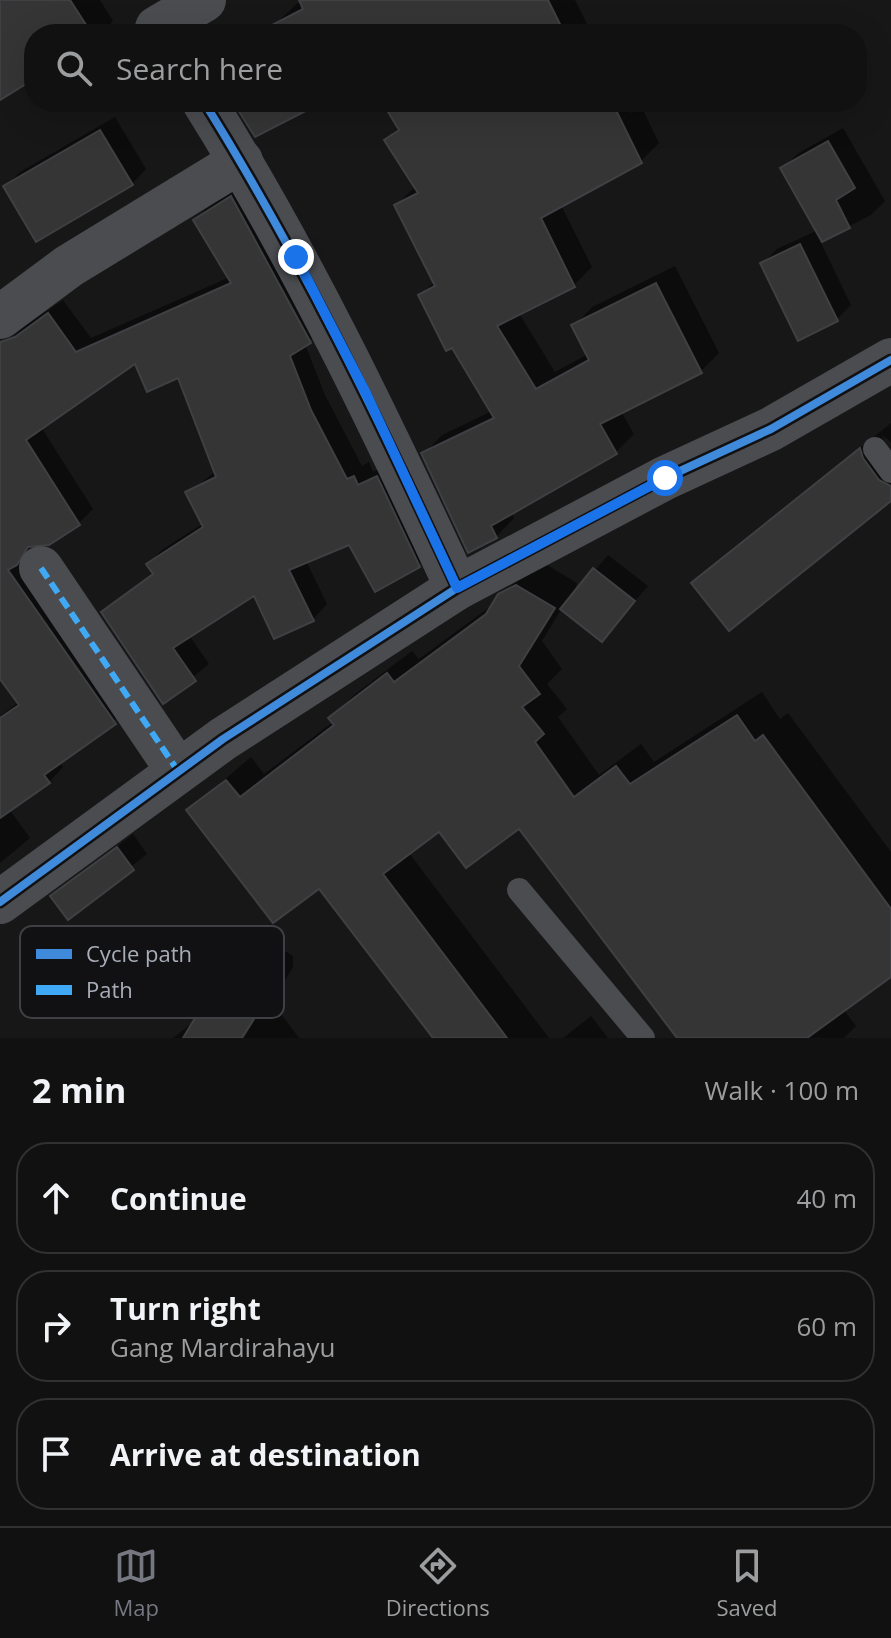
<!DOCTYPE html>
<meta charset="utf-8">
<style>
:root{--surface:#111;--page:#1e1f1f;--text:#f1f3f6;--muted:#9c9d9f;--line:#303131;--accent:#757880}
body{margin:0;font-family:"Open Sans",sans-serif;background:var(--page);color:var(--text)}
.stop{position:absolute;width:24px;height:24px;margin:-18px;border:6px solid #1a73e8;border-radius:50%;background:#fff}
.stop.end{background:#1a73e8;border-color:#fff;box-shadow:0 2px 8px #0008}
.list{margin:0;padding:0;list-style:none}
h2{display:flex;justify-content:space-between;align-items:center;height:104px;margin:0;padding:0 32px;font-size:34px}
h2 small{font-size:26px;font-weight:400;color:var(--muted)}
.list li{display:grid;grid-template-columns:52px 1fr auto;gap:24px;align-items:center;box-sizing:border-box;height:112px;margin:0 16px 16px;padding:0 16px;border:2px solid var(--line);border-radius:32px}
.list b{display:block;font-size:30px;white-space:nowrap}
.list p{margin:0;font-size:26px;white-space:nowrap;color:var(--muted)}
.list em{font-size:26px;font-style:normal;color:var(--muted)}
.icon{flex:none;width:44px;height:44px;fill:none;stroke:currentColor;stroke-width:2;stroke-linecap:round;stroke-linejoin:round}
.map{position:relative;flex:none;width:891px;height:1038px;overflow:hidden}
.search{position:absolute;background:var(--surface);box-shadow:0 8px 32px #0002;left:24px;right:24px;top:24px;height:88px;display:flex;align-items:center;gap:20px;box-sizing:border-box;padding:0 28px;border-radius:32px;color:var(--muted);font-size:30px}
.sheet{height:488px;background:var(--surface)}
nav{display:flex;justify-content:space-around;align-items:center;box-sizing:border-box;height:112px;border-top:2px solid var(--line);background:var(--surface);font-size:22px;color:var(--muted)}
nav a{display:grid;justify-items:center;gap:4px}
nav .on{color:var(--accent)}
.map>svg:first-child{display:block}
.shadow{fill:#0007}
.building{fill:#353536;stroke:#3f4043;stroke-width:2}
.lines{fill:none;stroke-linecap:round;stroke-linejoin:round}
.lane{stroke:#4b4c50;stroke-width:24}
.street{stroke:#4b4c50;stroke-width:44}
.quiet{stroke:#3fa9f5;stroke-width:6;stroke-dasharray:12 6;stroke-linecap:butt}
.cycleway-casing{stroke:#111113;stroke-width:13}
.cycleway{stroke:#408adc;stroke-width:8}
.route{stroke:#1a73e8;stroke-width:10}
.key{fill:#111113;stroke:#3e4045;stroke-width:2}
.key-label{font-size:22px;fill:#a8adb8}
</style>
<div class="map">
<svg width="891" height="1038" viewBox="0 0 891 1038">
<rect width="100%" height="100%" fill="#171717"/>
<!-- shadow -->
<g class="shadow">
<path d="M0,0h100l13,21 -13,13h-66v43l-34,12z"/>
<path d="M301,0h274l17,34h-317l-3,-7z"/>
<path d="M384,102h241l6,11 11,-5 17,35 -18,18 -80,44 31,62 -18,18 -55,28 36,59 33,-18 -14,-28 18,-19 83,-41 44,87 -18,18 -80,40 13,23 -18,18 -105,60 3,6 -18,19 -72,-83 18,-19 50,-24 -72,-116 15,-14 -39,-76 20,-19 -30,-46 14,-14z"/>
<path d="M115,117l31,52 -14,15 -126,2 14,-14z"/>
<path d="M843,128l42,73 -14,14 -51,26 31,64 -14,14 -75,-55 15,-15 41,-19 -35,-62 14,-14z"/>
<path d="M246,183l78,144 -19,17 20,51 37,71 7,-4 4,10 19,-10 41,89 -15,14 -68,-23 -44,19 21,43 -14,15 -59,-26 -65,42 20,29 -46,37 -60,-89 51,-40 -6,-8 15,-15 41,-26 -16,-30 28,-22 -37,-95 -44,-15 -94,66 52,82 -14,14 -46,21 -10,12 107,152 -70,54 3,5 -14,15 -40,27 21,29 -30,25v-147l19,-14 -19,-26v-316l10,-20 15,-14 38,-26 28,38 139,-61 -35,-57 15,-15z"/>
<path d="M891,423v19l-10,-8 10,18v46l-198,85z"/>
<path d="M608,555l40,31 -46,53 -40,-31 -20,33 20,28 -15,15 20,25 -9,8 41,58 42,-31 13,18 108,-70 18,27 8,-6 103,139v123l-48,34 13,17 -12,12h-164l-161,-212 -80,4 -30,23 140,185h-114l-116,-152 -130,-76 62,-53 13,17 69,-52 -2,-4 24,-24 57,-43 7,8 76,-56 30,-32 17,-9 35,21 -5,15z"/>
<path d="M133,834l14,20 -79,63 -15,-21z"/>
<path d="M257,934l36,22v11l-21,35 27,36h-126l24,-19 36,-61z"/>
<path d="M591,1016l17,22h-45z"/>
</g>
<!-- building -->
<g class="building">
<path d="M0,0h70l22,34h-58v45l-34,21z"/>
<path d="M299,0h249l17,34h-310l48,-25z"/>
<path d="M233,102h90l-68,35z"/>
<path d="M382,102h230l30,61 -101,55 34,69 -78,39 39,63 53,-29 -18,-35 85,-42 46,90 -102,51 17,30 -126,72 6,12 -29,15 -47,-100 73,-35 -42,-70 -6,3 -28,-56 17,-9 -41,-81 24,-12 -34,-53 15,-10z"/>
<path d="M100,130l33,55 -97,57 -33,-56z"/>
<path d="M828,141l27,47 -19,12 14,28 -28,14 -42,-74z"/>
<path d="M231,196l80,147 -21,13 21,54 36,69 7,-3 4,9 19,-9 43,91 -45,25 -26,-47 -60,25 25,51 -40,18 -20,-43 -81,52 23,33 -33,23 -62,-92 52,-38 -7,-10 57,-37 -18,-35 31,-15 -38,-99 -31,14 -12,-28 -109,76 54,85 -31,20 -21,2 -11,18 -9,5 108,154 -72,51 6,8 -50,35v-100l19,-13 -19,-26v-337l15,-5 33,-24 28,39 155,-69 -38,-63z"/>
<path d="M800,244l38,77 -40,20 -38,-78z"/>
<path d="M860,448l3,10 16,22 12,6v15l-162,130 -38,-48z"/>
<path d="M593,568l42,33 -33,41 -42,-33z"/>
<path d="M516,585l39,23 -36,58 21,28 -18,13 22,27 -9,8 39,55 42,-31 14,18 107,-69 18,26 8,-6 128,174v68l-84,61h-130l-158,-209 -53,39 -27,-36 -56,42 124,164h-74l-114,-149 -46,34 -87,-113 40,-30 14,17 94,-72 -6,-7 59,-45 7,9 92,-68 12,-20z"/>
<path d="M117,847l17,23 -66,50 -18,-24z"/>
<path d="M232,957l44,27 -34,54h-59z"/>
</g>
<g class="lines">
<!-- lane -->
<g class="lane">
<path d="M875,449l16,22"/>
<path d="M519,890l124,148"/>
</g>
<!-- street -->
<g class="street">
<path d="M157,28l47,-28"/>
<path d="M204,102c97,155 176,320 253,486"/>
<path d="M0,317l69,-51 172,-105"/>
<path d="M41,568l137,203"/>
<path d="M0,902l223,-163 234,-151 208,-110 106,-49 120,-69"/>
</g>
<!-- quiet -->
<path class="quiet" d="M41,568l137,203"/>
<!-- cycleway casing -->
<g class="cycleway-casing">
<g id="cycleway">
<path d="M204,102c97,155 176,320 253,486"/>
<path d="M0,902l223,-163 234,-151 208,-110 106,-49 120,-69"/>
</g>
</g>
<!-- cycleway -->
<use href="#cycleway" class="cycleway"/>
</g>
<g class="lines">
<!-- route -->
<path class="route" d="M296,257l70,136 91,195 208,-110"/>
</g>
<!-- legend -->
<rect x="20" y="926" width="264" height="92" rx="12" class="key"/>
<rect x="36" y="949" width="36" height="10" fill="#408adc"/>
<rect x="36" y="985" width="36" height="10" fill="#3fa9f5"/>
<g class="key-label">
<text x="86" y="962">Cycle path</text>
<text x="86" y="998">Path</text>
</g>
</svg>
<div class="stop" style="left:665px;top:478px"></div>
<div class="stop end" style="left:296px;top:257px"></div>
<div class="search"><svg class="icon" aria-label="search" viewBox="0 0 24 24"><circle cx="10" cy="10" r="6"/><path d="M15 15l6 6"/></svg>Search here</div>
</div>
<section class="sheet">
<h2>2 min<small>Walk · 100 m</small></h2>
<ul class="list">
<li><svg class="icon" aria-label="ahead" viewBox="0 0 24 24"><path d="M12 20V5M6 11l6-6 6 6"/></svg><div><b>Continue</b></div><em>40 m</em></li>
<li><svg class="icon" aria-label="right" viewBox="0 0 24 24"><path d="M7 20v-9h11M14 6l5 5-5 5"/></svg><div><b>Turn right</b><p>Gang Mardirahayu</p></div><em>60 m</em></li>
<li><svg class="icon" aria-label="arrive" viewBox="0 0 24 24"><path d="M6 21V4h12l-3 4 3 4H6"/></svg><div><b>Arrive at destination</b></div></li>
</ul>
</section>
<nav>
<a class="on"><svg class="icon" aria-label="map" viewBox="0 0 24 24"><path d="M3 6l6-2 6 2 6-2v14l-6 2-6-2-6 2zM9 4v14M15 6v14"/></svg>Map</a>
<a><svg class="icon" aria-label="directions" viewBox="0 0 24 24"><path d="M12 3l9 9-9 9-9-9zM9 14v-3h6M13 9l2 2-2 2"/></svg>Directions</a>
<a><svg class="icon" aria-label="saved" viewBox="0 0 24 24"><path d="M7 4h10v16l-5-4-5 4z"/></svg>Saved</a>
</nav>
